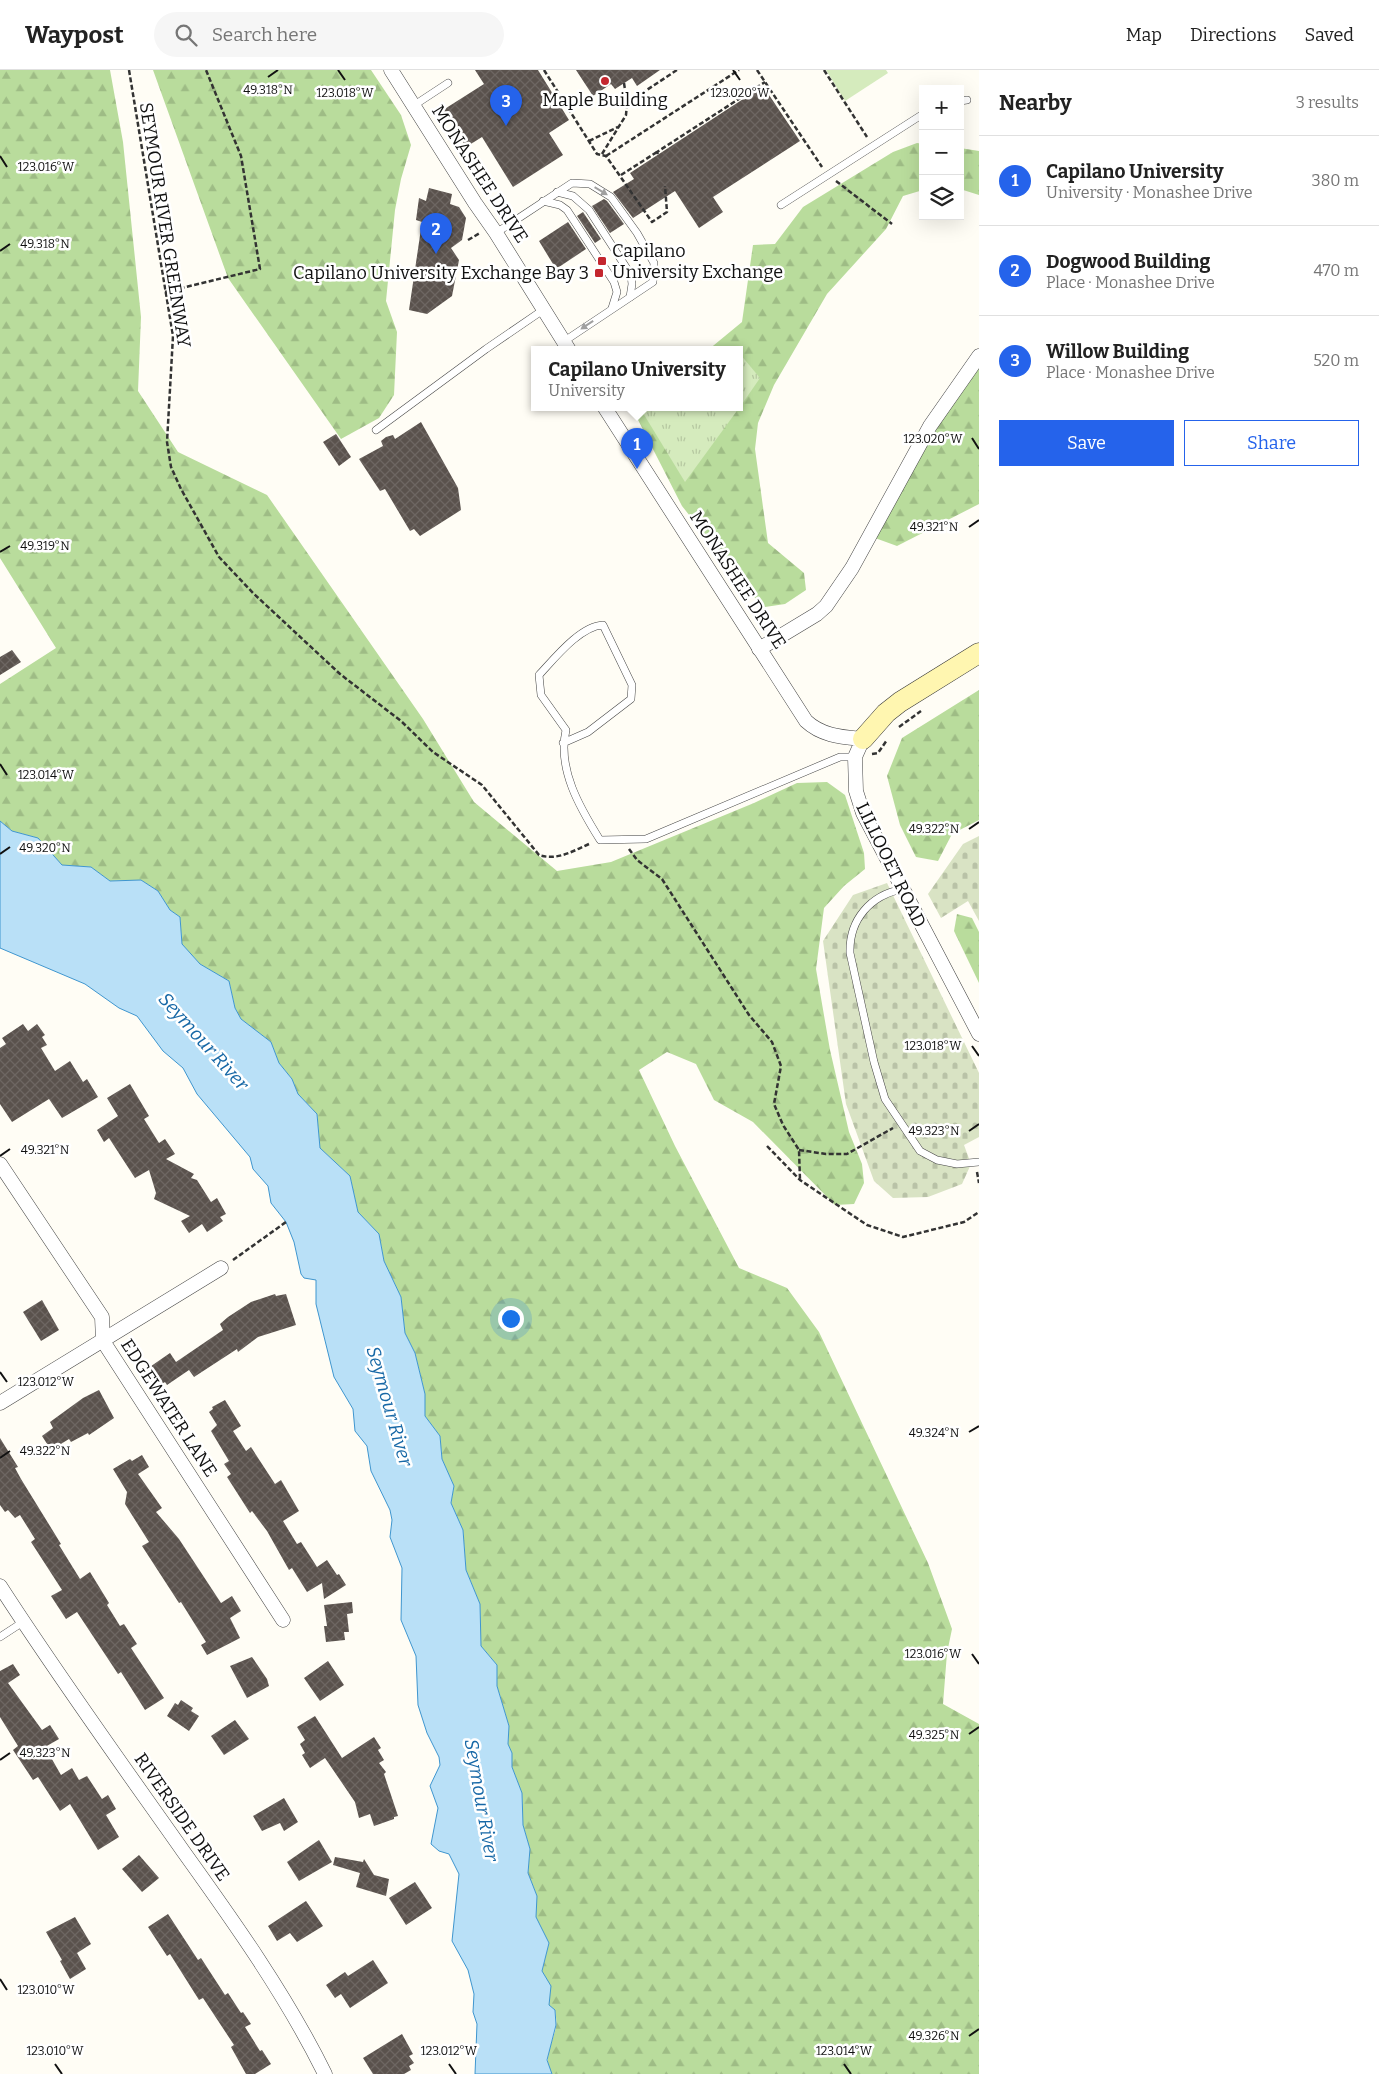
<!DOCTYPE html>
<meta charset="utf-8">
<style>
:root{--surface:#fff;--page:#f6f6f6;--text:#222;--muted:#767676;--line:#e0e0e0;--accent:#2563eb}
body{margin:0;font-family:Bitter,serif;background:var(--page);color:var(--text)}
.controls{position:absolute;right:15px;top:15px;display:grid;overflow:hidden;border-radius:0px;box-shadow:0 5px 20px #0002}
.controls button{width:45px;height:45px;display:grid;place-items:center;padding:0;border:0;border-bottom:1px solid var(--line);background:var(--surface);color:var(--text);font:25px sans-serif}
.you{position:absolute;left:510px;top:1248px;width:18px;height:18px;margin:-12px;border:4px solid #fff;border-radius:50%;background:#1a73e8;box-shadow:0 0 0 8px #1a73e833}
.badge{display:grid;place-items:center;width:32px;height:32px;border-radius:50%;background:var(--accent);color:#fff;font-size:16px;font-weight:700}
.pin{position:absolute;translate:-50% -41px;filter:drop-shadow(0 1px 2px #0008)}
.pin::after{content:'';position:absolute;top:26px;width:18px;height:15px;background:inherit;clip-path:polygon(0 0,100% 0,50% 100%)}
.popup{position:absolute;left:531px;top:276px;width:212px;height:65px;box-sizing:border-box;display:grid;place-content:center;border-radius:0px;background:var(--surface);filter:drop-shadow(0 1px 4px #0005);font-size:16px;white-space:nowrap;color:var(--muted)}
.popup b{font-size:19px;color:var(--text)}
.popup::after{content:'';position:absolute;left:50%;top:100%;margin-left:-10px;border:10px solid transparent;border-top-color:var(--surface)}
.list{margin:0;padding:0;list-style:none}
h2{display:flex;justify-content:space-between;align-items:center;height:65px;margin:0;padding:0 20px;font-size:21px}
h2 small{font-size:16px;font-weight:400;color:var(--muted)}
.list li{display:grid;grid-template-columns:32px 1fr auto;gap:15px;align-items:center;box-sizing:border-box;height:90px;padding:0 20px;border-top:1px solid var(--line)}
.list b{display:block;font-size:19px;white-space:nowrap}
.list p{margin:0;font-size:16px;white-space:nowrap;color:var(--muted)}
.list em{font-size:16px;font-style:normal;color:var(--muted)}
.actions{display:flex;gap:10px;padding:15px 20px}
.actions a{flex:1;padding:11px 0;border:1px solid var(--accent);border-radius:0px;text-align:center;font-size:18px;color:var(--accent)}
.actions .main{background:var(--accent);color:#fff}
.icon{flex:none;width:28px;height:28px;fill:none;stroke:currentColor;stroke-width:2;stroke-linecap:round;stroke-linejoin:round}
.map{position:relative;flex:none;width:979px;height:2004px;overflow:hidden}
header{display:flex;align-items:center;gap:30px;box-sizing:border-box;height:70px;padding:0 25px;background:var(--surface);border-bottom:1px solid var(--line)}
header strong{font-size:24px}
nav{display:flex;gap:28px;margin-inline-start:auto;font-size:18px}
.search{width:350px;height:45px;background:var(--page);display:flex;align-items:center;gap:12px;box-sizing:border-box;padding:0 18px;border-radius:28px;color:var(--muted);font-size:19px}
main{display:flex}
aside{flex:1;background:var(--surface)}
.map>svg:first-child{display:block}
.forest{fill:url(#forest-firs)}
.cemetery{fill:url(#cemetery-stones)}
.park{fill:url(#park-tufts)}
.garden{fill:#d5ebbd}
.water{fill:#b9e0f7;stroke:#3f96cf}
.building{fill:url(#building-cross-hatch)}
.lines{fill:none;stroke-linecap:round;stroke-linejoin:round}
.lane-casing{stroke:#444;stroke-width:8}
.street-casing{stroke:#444;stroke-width:15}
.secondary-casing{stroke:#333;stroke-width:21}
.path{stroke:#333;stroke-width:2.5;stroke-dasharray:5 2.5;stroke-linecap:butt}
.lane{stroke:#fff;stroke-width:7}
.street{stroke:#fff;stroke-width:14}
.secondary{stroke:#fff6b0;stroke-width:20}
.oneway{fill:#a0a0a0}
.ticks{fill:none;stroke:#111;stroke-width:2}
.poi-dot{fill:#c4262e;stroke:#fff;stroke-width:2}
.labels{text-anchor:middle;stroke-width:5;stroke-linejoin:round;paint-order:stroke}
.poi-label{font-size:18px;fill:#111;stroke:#fff}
.street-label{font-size:18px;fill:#111;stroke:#fff}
.water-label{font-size:19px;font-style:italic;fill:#1768a6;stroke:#fff}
.ticks-label{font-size:12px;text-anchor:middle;fill:#111;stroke:#fff;stroke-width:5;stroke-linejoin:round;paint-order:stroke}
</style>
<header>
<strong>Waypost</strong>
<div class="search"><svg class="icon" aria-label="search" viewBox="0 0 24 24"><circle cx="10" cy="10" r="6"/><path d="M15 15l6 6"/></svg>Search here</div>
<nav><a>Map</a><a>Directions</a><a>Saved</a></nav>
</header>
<main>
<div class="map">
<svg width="979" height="2004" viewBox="0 0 979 2004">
<defs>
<pattern id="forest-firs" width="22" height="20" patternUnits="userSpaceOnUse" patternTransform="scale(1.25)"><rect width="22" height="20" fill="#b9dc9c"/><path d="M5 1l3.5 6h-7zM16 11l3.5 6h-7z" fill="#9ebc85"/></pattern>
<pattern id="cemetery-stones" width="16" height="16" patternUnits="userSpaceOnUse" patternTransform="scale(1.25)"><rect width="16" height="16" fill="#d9e3c4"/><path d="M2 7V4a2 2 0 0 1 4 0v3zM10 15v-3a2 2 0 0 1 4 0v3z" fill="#b9c2a7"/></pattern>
<pattern id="park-tufts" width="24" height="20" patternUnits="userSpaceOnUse" patternTransform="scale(1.25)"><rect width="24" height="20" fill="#d5ebbd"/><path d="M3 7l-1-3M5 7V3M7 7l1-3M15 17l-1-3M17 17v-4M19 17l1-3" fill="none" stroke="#b6c8a1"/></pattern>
<pattern id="building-cross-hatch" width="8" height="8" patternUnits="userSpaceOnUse" patternTransform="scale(1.25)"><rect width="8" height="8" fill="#5a524d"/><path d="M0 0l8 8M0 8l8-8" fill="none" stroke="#6d6662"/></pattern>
</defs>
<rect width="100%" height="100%" fill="#fffdf5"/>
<!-- forest -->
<g class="forest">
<path d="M0,0h110l13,72 18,175 -3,74 40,61 89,43 156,224 51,83 83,69 54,-9 143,-59 43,-20 30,-1 18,13 19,58 1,16 -21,17 -20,22 -8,61 14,81 19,82 13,32 2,19 -10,21 -19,1 -82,-83 -39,-22 -18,-36 -29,-12 -28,18 36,76 64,122 48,20 32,44 109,231 24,66 -5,24 -4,51 36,20v350h-427c-10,-14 1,-32 4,-47 1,-5 0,-11 -1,-17l-6,-5 1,-19 -8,-15 7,-28 -14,-26 2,-21 -9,-23 2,-24 -7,-24 -1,-32 -10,-26v-14l-4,-9 1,-18 -12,-40v-21l-16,-19 -1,-42 -14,-34 -3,-40 -12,-27 3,-17 -12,-27 -2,-23 -15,-20v-22l-10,-41 -10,-20 -4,-36 -17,-36 -5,-27 -21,-22 -8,-36 -30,-28 -3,-34 -19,-20 -6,-15 -13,-16 -8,-21 -30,-23 -6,-11 -6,-27 -29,-17 -18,-20 -2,-27 -10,-7 -12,-19 -17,-11 -31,1 -19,-14 -29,-2 -24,-27 -26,-7 -12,-10v-137l56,-36 -56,-90z"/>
<path d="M153,0h218l30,45 10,30 -10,34 -6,31 -9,91 11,31 -3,63 -15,23 -38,21 -113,-161z"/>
<path d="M917,73l6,1v46l-20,6 -17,33 -59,65 -53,91 -16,38 -3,26 13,94 36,30 2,17 -21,14 -20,3 -10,-9 -73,-92 -50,-98h108v-58h-32l34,-28 11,-77 22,-1 28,-37 90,-55z"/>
<path d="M960,78l19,3v44l-19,-6z"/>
<path d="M979,294v140l-82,42 -22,-8 70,-125z"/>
<path d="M979,620v130l-27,14 -14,27 -22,-4 -16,-32 -13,-49 15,-38z"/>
<path d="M957,844l15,4 7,14v51l-25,-52z"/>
</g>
<!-- cemetery -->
<g class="cemetery">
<path d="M979,766v85l-11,-20 -27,17 -13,-24 35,-50z"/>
<path d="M887,813l92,190v64l-15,8 7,19 -9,20 -34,13 -35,1 -19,-17 -28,-77 -23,-163 30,-46z"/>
</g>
<!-- park -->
<g class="park">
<path d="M740,284l20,24 -20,29z"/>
<path d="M640,338h99l-54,74z"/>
</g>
<!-- garden -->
<path class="garden" d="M826,0h60l2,3 -43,28z"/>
<!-- water -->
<path class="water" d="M0,751l12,10 26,7 24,27 29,2 19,14 31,-1 17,11 12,19 10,7 2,27 18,20 29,17 6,27 6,11 30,23 8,21 13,16 6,15 19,20 3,34 30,28 8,36 21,22 5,27 17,36 4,36 10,20 10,41v22l15,20 2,23 12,27 -3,17 12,27 3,40 14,34 1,42 16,19v21l12,40 -1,18 4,9v14l10,26 1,32 7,24 -2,24 9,23 -1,21 13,26 -7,28 9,15 -2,19 6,5 1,15 -9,35 5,14h-77l2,-50 -4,-12 1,-18 -6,-24 -16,-29 7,-67 -10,-20 -10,-3 -8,-7 7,-36 -8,-22 10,-21 -1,-8 -12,-24 -9,-28 -2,-49 -15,-36 1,-52 -12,-31 2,-17 -2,-10 -19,-39 -4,-25 -12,-15 -2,-22 -19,-32 -18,-73v-24l-12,-2 -3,-4 -7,-32 -8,-20 -15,-19 -3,-17 -15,-17 -3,-12 -53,-63 -14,-26 -20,-17 -26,-35 -18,-8 -34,-24 -85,-36z"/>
<!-- building -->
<g class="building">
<path d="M475,0h63l31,50 -20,13 14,22 -50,32 -31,-50 -16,10 -23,-37 41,-26z"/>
<path d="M576,0h84l-23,16 -5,-8 -17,11 -4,-5 -18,12z"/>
<path d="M763,16l37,55 -87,56 10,15 -24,16 -24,-37 -42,27 -20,-26 21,-13 -4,-6z"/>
<path d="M429,118l23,6 -2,10 9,3 7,11 -4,22 -11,8 8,12 -7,36 -25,18 -18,-4 13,-88 -6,-2 3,-22 7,3z"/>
<path d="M604,129l3,2 17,23 -14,9 -18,-27z"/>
<path d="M583,142l18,27 -6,4 -18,-27z"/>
<path d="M568,152l18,27 -30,20 -17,-28z"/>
<path d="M421,352l37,66 3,22 -41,26 -6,-7 -4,2 -25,-42 -5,2 -21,-32 24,-13 -2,-5 5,-4 7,-2 2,4z"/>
<path d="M336,364l15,23 -12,9 -16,-24z"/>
<path d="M12,580l9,12 -21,13v-18z"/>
<path d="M23,954l5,7 9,-7 8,11 -3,2 5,8 -6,3 14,23 15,-10 13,21 4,-3 11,18 -36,21 -13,-19 -37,23 -12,-18v-56l6,-4 -4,-6z"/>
<path d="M130,1014l19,32 -5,3 15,24 6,-4 10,15 -9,5 28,15 -3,4 6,2 14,22 6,-4 9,16 -6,3 3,4 -16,11 -5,-8 -13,9 -8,-12 9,-5 -36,-17 2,-6 -7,-23 -14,8 -26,-40 -5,4 -7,-12 21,-14 -11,-18z"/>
<path d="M275,1224l1,2 10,-2 10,31 -38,12 -20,15 -1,-3 -43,28 -5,-7 -22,15 -2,-3 -9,6 -12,-17 26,-18 6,9 47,-32 -3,-6 8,-7 23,-15z"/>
<path d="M42,1230l17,30 -18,11 -18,-29z"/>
<path d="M99,1320l15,28 -25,17 -1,-2 -17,9 -2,-3 -18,11 -9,-14 11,-8 -3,-6 33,-24z"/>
<path d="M225,1330l16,26 -8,5 13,20 5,-4 24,37 6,-4 18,31 -16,10 14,23 4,-2 16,25 10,-7 10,15 2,-1 7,11 -22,14 -2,-16 -15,9 -15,-24 -3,2 -22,-39 -15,-20 -2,2 -23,-36 4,-3 -7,-10 5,-3 -18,-30 6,-6 -8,-13 4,-3 -1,-2z"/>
<path d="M0,1368l18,29 -3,1 6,11 40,65 -2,1 21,34 10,-7 19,31 -2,2 13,21 4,-2 13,20 -6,4 33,50 -19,12 -24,-38 -3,2 -41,-62 -11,7 -15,-23 11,-6 -31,-48 4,-3 -15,-24 -5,3 -7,-8 -3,2 -5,-7z"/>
<path d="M142,1385l7,12 -11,7 24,34 -6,4 23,27 42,64 11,-7 9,15 -11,7 10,20 -33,17 -6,-10 5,-3 -25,-40 -2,1 -37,-57 7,-4 -24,-38 2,-12 -14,-23 17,-10 2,2z"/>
<path d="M352,1532l1,11 -6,1 2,18h-5l1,8 -19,2 -2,-16h3l-3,-21z"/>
<path d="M252,1587l15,22 2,7 -22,12 -17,-32z"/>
<path d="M328,1591l16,24 -24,16 -16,-23z"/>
<path d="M13,1594l7,11 -12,8 34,47 8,-5 9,14 -14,8 16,28 11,-7 7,12 8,-4 15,23 6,-4 8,14 -10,6 13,22 -21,13 -28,-46 -10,7 -22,-34 -5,3 -20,-30 5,-4 -18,-29v-46z"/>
<path d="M181,1630l12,8 -2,3 8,5 -10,15 -22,-15 8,-13 3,2z"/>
<path d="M315,1646l27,42 32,-21 7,11 -3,2 6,10 -5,3 7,9 -2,2 14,42 -4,1v2l-20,7 -4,-12 -11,4 -4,-16 -30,-44 -15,10 -8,-13 3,-2 -5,-9 5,-4 -8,-13z"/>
<path d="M235,1650l14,19 -25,16 -13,-19z"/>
<path d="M284,1728l14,24 -14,9 -4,-8 -18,8 -9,-15z"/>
<path d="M319,1770l13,22 -33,19 -12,-19z"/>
<path d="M139,1785l20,23 -17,14 -20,-23z"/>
<path d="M335,1787l28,5 1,-3 10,16 15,4 -3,17 -30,-9 4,-14 -27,-8z"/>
<path d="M415,1812l17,26 -26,17 -17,-27z"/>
<path d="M306,1831l17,25 -26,16 -7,-9 -13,8 -9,-15z"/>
<path d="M168,1844l30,46 3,-2 24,37 3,-2 13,20 2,-1 8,12 -6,3 15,24 2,-1 9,14 -16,10h-9l-15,-27 3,-2 -31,-47 -4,2 -29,-46 -3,2 -19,-29z"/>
<path d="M75,1847l16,27 -14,9 9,16 -16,10 -10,-18 2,-1 -16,-28z"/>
<path d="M373,1890l15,23 -38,25 -9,-14 -6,4 -9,-13 19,-13 3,4z"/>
<path d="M402,1964l11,20 -4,2 5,7 -5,3 2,4 -7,4h-31l-10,-16z"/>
</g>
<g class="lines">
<!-- lane casing -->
<g class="lane-casing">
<g id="lane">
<path d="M960,31l7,-1"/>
<path d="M413,36l35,-23"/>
<path d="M557,122l16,4 16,14 42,65 1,9 -2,13"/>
<path d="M543,131l17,4 7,5 47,72 3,10 -5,16"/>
<path d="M781,135l142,-91"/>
<path d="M496,163l76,-50 18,1 21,13 26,36 17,30 -1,19 -90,60"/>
<path d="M376,360l110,-81 57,-39"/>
<path d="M563,673l25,-11 43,-33 1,-14 -29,-60c-23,1 -49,34 -64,50l2,20 25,35c-9,39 14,78 34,110l46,-1 194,-82h15"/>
<path d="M903,819c-33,6 -54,31 -53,64l24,109 11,37 35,52 17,9 20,4 22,-2"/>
<path d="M0,1567l23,-15"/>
</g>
</g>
<!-- street casing -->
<g class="street-casing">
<g id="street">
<path d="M391,0l84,133 21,30 73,117"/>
<path d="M605,338l201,313c16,15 36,16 57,18l-8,18 1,34 7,22 116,221"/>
<path d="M759,579l58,-35 9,-8 26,-38 78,-142 49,-70"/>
<path d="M0,1094l102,153 1,24 180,279"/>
<path d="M0,1333l221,-135"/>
<path d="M0,1516c58,90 121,177 183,265 51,71 103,144 142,223"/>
</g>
</g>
<!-- secondary casing -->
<g class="secondary-casing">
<path id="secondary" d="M863,669l23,-26 14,-11 79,-49"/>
</g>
<!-- path -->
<g class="path">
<path d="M129,0l44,266 -6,106 4,25 10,22 38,68 34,36 87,81 61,47 32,31 49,33 57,70c18,6 34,-4 50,-11"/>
<path d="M544,0l53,84 9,2 46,66 15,-10 -2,-26"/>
<path d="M757,0l65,97"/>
<path d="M824,0l43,67"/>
<path d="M624,13l3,20 50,-33"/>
<path d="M589,71l29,-14"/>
<path d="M602,84l24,-39 1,-12"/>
<path d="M658,84l-1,-2 108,-70"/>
<path d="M606,86l133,-86"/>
<path d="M621,105l36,-23"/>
<path d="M836,111l56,43"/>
<path d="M468,170l12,-7"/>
<path d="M165,222l95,-23 -19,-113 -35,-86"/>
<path d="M899,657l22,-16"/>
<path d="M872,684l6,-1 9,-13"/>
<path d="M629,779l8,11 25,19 87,136 23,27 9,24 -7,38 9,21 16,25 1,30"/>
<path d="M767,1076l33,34 67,45 36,12 61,-15 15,-10"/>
<path d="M799,1080l27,4h21l46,-26"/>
<path d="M977,1102l2,11"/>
<path d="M233,1190l53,-38"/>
</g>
<!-- lane -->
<use href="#lane" class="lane"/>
<!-- street -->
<use href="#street" class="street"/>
<!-- secondary -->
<use href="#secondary" class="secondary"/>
</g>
<!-- one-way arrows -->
<defs><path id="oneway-solid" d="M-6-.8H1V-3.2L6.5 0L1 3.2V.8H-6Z" transform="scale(1.25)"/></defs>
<g class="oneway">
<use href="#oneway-solid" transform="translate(601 121) rotate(31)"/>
<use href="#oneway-solid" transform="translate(587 255) rotate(146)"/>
</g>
<!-- ticks -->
<path class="ticks" d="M338,0l7,10M733,0l7,10M268,7l10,-7M0,86l7,11M0,181l10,-7M972,368l7,11M969,457l10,-7M0,482l10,-6M0,694l7,11M969,759l10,-7M0,784l10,-7M972,976l7,10M969,1061l10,-7M0,1086l10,-7M0,1302l7,10M969,1362l10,-6M0,1388l10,-7M972,1584l7,10M969,1664l10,-7M0,1690l10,-7M0,1909l7,11M969,1966l10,-7M55,1994l7,10M449,1994l7,10M844,1994l7,10"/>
<!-- markers -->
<g class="poi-dot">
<circle cx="605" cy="11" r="5"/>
<rect x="597" y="186" width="10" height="10" rx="2.5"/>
<rect x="594" y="198" width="10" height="10" rx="2.5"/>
</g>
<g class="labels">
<!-- poi labels -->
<g class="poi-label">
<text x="605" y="36">Maple Building</text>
<text x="612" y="187" text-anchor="start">Capilano<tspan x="612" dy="21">University Exchange</tspan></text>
<text x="589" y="209" text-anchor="end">Capilano University Exchange Bay 3</text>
</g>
<!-- street labels -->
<g class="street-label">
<text transform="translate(480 104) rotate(57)" y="6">MONASHEE DRIVE</text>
<text transform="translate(165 155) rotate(81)" y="6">SEYMOUR RIVER GREENWAY</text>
<text transform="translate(738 510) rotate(57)" y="6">MONASHEE DRIVE</text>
<text transform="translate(891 795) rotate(64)" y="6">LILLOOET ROAD</text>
<text transform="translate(169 1338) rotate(57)" y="6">EDGEWATER LANE</text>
<text transform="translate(182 1747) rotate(55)" y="6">RIVERSIDE DRIVE</text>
</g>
<!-- water labels -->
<g class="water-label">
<text transform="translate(204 971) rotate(48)" y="7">Seymour River</text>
<text transform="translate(390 1336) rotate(74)" y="7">Seymour River</text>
<text transform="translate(482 1730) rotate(80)" y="7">Seymour River</text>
</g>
</g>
<g class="ticks-label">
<text x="268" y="24">49.318°N</text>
<text x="345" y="27">123.018°W</text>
<text x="740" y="27">123.020°W</text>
<text x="46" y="101">123.016°W</text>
<text x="45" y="178">49.318°N</text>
<text x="933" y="373">123.020°W</text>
<text x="934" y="461">49.321°N</text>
<text x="45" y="480">49.319°N</text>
<text x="46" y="709">123.014°W</text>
<text x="934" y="763">49.322°N</text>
<text x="45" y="782">49.320°N</text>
<text x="933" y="980">123.018°W</text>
<text x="934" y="1065">49.323°N</text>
<text x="45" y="1084">49.321°N</text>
<text x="46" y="1316">123.012°W</text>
<text x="934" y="1367">49.324°N</text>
<text x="45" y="1385">49.322°N</text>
<text x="933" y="1588">123.016°W</text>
<text x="934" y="1669">49.325°N</text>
<text x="45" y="1687">49.323°N</text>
<text x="46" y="1924">123.010°W</text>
<text x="934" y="1970">49.326°N</text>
<text x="55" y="1985">123.010°W</text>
<text x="449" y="1985">123.012°W</text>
<text x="844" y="1985">123.014°W</text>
</g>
</svg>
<div class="controls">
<button>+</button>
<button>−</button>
<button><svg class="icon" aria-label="layers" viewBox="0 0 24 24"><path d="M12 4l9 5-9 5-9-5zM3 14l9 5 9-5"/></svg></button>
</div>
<div class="you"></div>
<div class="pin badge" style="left:637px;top:399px">1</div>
<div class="popup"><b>Capilano University</b>University</div>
<div class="pin badge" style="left:436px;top:184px">2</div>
<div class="pin badge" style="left:506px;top:56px">3</div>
</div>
<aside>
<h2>Nearby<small>3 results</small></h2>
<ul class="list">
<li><span class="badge">1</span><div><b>Capilano University</b><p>University · Monashee Drive</p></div><em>380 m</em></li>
<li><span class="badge">2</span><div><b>Dogwood Building</b><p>Place · Monashee Drive</p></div><em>470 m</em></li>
<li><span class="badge">3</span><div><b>Willow Building</b><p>Place · Monashee Drive</p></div><em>520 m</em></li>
</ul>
<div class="actions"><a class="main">Save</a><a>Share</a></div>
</aside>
</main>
